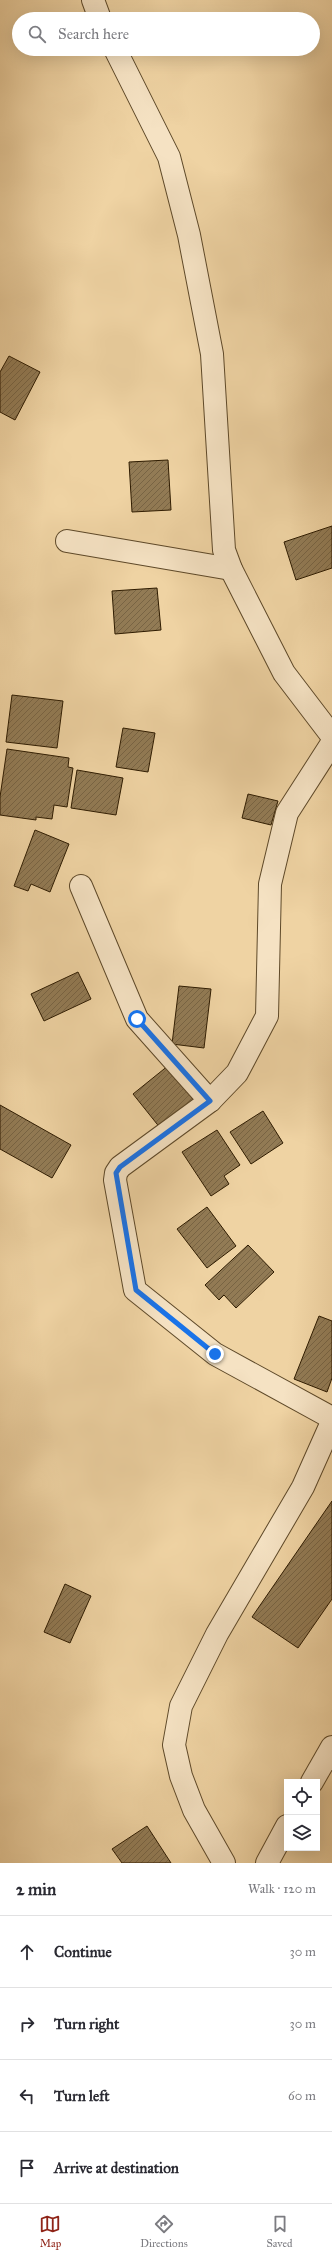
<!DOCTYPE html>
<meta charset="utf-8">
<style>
:root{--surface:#fff;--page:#f2f2f3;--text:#2b2b33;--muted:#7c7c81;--line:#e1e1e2;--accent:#8f2418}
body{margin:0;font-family:"IM FELL Great Primer",serif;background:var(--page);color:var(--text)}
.controls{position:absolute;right:12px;bottom:12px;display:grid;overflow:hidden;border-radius:0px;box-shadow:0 4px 16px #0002}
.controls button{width:36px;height:36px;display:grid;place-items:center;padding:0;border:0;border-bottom:1px solid var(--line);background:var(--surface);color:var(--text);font:20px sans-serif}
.stop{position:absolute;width:12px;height:12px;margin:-9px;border:3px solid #1a73e8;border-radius:50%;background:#fff}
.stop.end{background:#1a73e8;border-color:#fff;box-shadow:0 1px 4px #0008}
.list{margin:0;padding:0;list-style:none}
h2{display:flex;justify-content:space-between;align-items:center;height:52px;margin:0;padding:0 16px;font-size:17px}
h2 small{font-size:13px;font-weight:400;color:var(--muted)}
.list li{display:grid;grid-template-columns:26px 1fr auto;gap:12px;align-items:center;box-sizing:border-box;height:72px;padding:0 16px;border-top:1px solid var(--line)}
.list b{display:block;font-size:15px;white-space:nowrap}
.list em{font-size:13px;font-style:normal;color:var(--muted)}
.icon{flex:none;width:22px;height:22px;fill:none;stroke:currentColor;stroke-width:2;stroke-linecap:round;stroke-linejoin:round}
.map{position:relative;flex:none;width:332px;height:1863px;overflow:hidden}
.search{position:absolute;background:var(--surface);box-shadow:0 4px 16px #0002;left:12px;right:12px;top:12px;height:44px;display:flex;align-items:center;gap:10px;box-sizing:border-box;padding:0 14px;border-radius:22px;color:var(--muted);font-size:15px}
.sheet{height:340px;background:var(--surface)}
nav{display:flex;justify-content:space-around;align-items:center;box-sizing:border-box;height:56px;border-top:1px solid var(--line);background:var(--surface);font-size:11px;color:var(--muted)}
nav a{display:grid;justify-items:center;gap:2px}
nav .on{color:var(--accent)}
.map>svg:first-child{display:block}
.building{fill:url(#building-hatch);stroke:#2e1b00}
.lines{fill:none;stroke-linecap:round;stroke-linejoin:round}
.minor-casing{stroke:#5e4929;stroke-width:24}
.minor{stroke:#f5e2c3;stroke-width:22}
.route{stroke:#1a73e8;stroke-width:5}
</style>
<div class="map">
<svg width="332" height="1863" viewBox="0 0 332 1863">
<defs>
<pattern id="building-hatch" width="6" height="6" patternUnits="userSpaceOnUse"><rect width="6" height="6" fill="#927b55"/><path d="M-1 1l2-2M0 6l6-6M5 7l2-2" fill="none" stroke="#786444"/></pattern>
</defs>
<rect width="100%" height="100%" fill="#efd3a3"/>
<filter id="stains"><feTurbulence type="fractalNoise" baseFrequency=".005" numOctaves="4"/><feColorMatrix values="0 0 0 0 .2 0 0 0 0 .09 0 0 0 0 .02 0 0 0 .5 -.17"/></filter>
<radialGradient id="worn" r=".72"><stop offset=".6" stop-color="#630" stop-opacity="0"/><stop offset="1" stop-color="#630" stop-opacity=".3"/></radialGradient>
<!-- building -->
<g class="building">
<path d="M9,356l31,16 -25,48 -15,-8v-40z"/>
<path d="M168,460l3,50 -39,2 -3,-50z"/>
<path d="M332,526v42l-36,12 -12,-38z"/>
<path d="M157,588l4,42 -46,4 -3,-43z"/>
<path d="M12,695l51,6 -6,47 -51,-6z"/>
<path d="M123,728l32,5 -7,39 -32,-5z"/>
<path d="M7,749l62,9 -1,9 5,1 -6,39 -13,-2 -2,14 -16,-2v3l-36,-5v-18z"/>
<path d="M77,770l46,8 -7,37 -45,-7z"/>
<path d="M248,794l30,7 -7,24 -29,-7z"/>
<path d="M35,830l34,14 -19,48 -19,-8 -3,7 -14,-5z"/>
<path d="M78,972l13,27 -47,22 -13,-27z"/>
<path d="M179,986l32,3 -7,59 -32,-4z"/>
<path d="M169,1065l29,36 -37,28 -28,-35z"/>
<path d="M0,1105l71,40 -19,33 -52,-29z"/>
<path d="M263,1111l20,32 -32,21 -21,-32z"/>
<path d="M217,1130l23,35 -16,11 5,8 -18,12 -29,-44z"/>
<path d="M207,1207l29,39 -29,22 -30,-39z"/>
<path d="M248,1245l26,27 -38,36 -12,-13 -5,5 -14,-15z"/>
<path d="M319,1316l13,5v57l-5,14 -33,-13z"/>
<path d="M332,1501v98l-34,49 -46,-31z"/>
<path d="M65,1584l26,12 -21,47 -26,-11z"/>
<path d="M147,1826l24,37h-49l-10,-14z"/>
</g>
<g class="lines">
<!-- minor casing -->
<g class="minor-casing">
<g id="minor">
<path d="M93,0l7,19"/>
<path d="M115,49l54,108 20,78 23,119 12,196 7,19 53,104 48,63"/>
<path d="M67,541l164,28"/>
<path d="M332,743l-45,70 -17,71 -3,132 -30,57 -27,28 -90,66 -4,6 -1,7 20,110 80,64 117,64"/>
<path d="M81,886l56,133 73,82"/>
<path d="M312,1782l20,-35"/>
<path d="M224,1863l-30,-53 -13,-34 -7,-31 7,-39 36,-72 86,-147 29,-65"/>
<path d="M267,1863l20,-37"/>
</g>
</g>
<!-- minor -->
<use href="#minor" class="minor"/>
</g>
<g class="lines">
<!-- route -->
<path class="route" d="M137,1019l73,82 -90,66 -4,6 20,117 79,64"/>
</g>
<rect width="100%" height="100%" filter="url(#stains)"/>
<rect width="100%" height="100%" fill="url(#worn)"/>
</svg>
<div class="controls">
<button><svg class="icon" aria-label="locate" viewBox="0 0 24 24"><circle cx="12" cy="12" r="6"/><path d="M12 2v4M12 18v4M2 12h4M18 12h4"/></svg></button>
<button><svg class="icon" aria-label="layers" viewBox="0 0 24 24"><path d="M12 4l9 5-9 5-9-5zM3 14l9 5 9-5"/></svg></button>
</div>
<div class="stop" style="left:137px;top:1019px"></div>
<div class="stop end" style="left:215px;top:1354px"></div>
<div class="search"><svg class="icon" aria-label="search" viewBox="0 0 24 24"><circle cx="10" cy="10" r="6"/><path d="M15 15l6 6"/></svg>Search here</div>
</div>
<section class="sheet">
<h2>2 min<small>Walk · 120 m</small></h2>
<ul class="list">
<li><svg class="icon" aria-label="ahead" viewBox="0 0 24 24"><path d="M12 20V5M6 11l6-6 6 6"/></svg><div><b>Continue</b></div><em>30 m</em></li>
<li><svg class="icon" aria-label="right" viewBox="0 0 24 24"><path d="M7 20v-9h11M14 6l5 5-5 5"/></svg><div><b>Turn right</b></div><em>30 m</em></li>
<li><svg class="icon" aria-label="left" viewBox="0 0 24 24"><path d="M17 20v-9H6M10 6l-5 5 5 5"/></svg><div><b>Turn left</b></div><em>60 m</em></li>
<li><svg class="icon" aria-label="arrive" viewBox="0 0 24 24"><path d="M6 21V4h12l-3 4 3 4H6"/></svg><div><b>Arrive at destination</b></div></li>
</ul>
</section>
<nav>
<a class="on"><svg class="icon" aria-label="map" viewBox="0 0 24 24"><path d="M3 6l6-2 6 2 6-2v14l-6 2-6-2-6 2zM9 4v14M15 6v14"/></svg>Map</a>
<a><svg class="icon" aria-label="directions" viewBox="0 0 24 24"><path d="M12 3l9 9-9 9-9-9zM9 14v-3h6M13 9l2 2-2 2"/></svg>Directions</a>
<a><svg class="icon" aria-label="saved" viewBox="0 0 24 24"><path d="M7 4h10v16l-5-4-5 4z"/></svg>Saved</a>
</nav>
